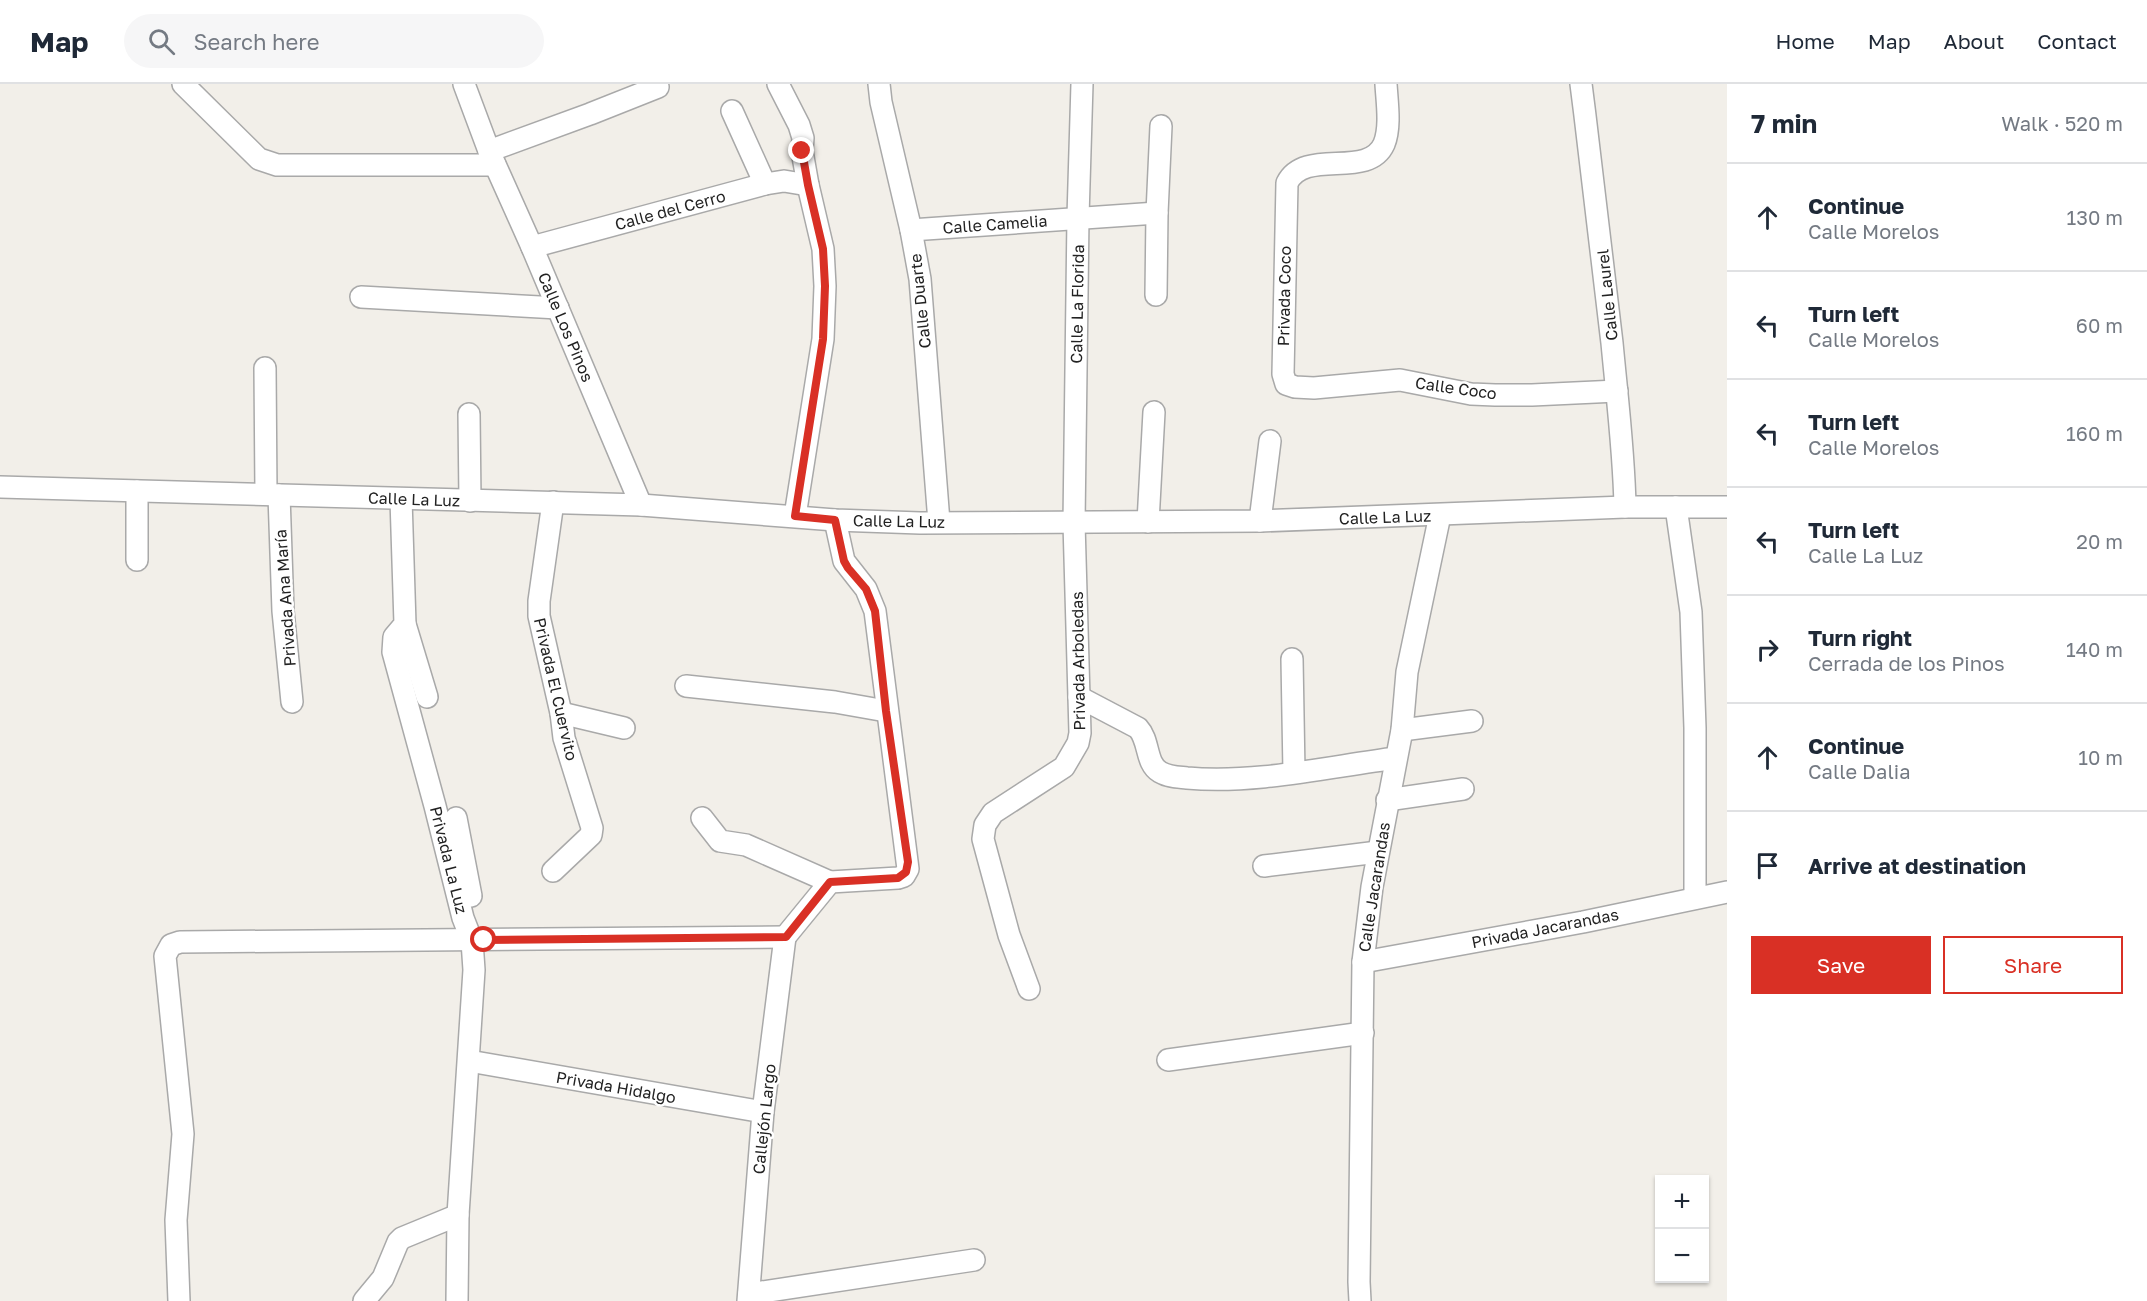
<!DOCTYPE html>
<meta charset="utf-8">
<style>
:root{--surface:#fff;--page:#f6f6f7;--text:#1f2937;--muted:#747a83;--line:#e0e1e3;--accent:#d93025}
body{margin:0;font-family:"Golos Text",sans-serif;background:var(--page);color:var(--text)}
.controls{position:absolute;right:18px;bottom:18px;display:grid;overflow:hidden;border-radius:0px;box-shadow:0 2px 4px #0004}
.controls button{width:54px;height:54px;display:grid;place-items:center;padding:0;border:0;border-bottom:2px solid var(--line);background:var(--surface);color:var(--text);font:30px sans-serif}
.stop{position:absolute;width:18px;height:18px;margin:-14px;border:4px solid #d93025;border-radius:50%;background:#fff}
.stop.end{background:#d93025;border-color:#fff;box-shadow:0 2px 6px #0008}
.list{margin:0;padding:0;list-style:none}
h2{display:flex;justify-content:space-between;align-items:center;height:78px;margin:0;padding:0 24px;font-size:26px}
h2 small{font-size:20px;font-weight:400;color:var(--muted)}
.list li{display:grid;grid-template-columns:39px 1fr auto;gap:18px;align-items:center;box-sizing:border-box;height:108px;padding:0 24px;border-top:2px solid var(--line)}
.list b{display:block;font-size:22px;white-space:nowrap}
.list p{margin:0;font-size:20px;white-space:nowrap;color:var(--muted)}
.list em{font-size:20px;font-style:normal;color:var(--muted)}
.actions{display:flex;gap:12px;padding:18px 24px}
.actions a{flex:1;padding:14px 0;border:2px solid var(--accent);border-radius:0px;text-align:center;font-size:21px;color:var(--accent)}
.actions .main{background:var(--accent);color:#fff}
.icon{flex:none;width:33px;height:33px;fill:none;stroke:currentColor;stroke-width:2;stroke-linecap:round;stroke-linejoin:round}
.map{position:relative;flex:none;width:1727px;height:1217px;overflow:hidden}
header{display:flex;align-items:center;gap:36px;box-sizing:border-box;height:84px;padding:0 30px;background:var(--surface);border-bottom:2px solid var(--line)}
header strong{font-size:28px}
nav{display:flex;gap:33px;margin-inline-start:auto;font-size:21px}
.search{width:420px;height:54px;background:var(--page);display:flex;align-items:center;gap:15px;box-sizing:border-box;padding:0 21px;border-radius:33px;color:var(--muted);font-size:22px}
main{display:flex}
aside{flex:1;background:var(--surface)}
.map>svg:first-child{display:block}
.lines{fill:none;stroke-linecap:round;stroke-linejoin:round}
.minor-casing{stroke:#a9a9a9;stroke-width:24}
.minor{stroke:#fff;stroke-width:21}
.route{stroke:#d93025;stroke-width:8}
.labels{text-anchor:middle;stroke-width:5;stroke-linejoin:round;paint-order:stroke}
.street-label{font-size:16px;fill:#222;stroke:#fff}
</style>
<header>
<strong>Map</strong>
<div class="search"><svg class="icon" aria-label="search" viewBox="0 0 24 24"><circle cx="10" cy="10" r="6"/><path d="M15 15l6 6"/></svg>Search here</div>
<nav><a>Home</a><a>Map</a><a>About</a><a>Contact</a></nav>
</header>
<main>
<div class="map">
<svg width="1727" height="1217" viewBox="0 0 1727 1217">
<rect width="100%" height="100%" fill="#f2efe9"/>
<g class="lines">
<!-- minor casing -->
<g class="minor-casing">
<g id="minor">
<path d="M183,0l76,75 18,6h218"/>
<path d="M464,0l25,67 43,96 109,258"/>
<path d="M778,0l21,41 4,13 -1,13 6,34 15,64 2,37 -2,53 -28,177"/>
<path d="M879,0l2,18 30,128 9,49 19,243"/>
<path d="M1386,0c1,18 5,43 -2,60 -16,36 -79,3 -97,39l-4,191 3,10 9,3 19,1 86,-8 71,14 24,1h37l85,-4"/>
<path d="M1581,0c11,86 21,172 31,259 5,54 12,109 13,164"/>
<path d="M732,27l33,73"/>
<path d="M489,67l101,-37 68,-27"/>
<path d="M911,146l246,-17"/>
<path d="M532,163l233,-63 19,-3 24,4"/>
<path d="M1156,211l1,-82 4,-87"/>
<path d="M361,213l197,11"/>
<path d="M265,284l1,126"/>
<path d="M469,330l1,87"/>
<path d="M0,403l641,18 194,15 85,3 340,-2 365,-14h102"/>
<path d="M137,407v69"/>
<path d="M279,411l4,116 9,91"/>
<path d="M401,415l4,125 -11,13 -1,15 42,154 28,112 9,23 2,29 -16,245 -1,86"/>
<path d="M1676,423l15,105 4,116v170"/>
<path d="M1260,437l10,-80"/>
<path d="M1148,438l6,-110"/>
<path d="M405,540l22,73"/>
<path d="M1292,575l2,113"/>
<path d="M686,602l149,16 51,9"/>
<path d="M1079,613l59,31c12,13 7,35 22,44 8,5 18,5 27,6 69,6 140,-11 209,-20"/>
<path d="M561,629l63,15"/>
<path d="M1402,646l70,-9"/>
<path d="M1387,716l76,-11"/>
<path d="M456,734l15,78"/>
<path d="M702,734l18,23 26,4 84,37"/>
<path d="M1264,782l114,-14"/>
<path d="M553,787l38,-36 1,-7 -28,-90 -3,-25 -22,-97v-15l14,-99"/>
<path d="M785,853l45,-55 68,-4 6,-2 4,-7 -33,-258 -9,-22 -22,-28 -9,-41"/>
<path d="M1363,878l220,-40 144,-30"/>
<path d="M1029,905l-20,-54 -26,-96 2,-14 8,-12 71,-46 14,-24 2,-10 -6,-210 4,-306 4,-133"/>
<path d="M1168,976l195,-27"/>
<path d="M469,977l294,51"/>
<path d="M749,1210l225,-34"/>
<path d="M179,1217l-3,-81 7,-86 -18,-178 6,-11 9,-3 605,-5"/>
<path d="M364,1217l19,-23 15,-36 4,-4 56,-23"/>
<path d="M748,1217l15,-189 22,-175"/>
<path d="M1360,1217l-1,-19 4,-320 9,-75 30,-157 5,-58 33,-157"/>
</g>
</g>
<!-- minor -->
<use href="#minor" class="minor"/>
</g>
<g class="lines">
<!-- route -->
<path class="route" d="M484,856l302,-3 44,-55 68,-4 8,-6 2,-10 -22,-151 -11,-100 -9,-22 -18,-21 -4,-7 -9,-41 -40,-4 28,-177 2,-53 -2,-37 -15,-64 -6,-34"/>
</g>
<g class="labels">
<!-- street labels -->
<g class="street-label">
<text transform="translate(670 126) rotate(-15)" y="6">Calle del Cerro</text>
<text transform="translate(995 140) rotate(-4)" y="6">Calle Camelia</text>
<text transform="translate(1607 211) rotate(-96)" y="6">Calle Laurel</text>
<text transform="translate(1284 212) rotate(-89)" y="6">Privada Coco</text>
<text transform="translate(920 217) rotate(-96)" y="6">Calle Duarte</text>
<text transform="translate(1077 220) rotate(-89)" y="6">Calle La Florida</text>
<text transform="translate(566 243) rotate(67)" y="6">Calle Los Pinos</text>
<text transform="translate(1456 304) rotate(8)" y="6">Calle Coco</text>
<text transform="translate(414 415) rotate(2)" y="6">Calle La Luz</text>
<text transform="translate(1385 433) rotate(-2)" y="6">Calle La Luz</text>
<text transform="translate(899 437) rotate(1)" y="6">Calle La Luz</text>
<text transform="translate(285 514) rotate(-94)" y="6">Privada Ana María</text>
<text transform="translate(1078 577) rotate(-91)" y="6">Privada Arboledas</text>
<text transform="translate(556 605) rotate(77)" y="6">Privada El Cuervito</text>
<text transform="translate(449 776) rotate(76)" y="6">Privada La Luz</text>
<text transform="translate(1374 803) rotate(-81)" y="6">Calle Jacarandas</text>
<text transform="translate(1545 844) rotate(-11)" y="6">Privada Jacarandas</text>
<text transform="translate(616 1003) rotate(10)" y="6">Privada Hidalgo</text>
<text transform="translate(764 1035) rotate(-84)" y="6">Callejón Largo</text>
</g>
</g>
</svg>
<div class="controls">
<button>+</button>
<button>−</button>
</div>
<div class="stop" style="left:484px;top:856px"></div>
<div class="stop end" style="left:802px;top:67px"></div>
</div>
<aside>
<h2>7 min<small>Walk · 520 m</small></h2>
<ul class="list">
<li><svg class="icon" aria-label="ahead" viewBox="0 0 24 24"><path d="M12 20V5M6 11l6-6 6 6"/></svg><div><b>Continue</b><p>Calle Morelos</p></div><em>130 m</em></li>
<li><svg class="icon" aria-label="left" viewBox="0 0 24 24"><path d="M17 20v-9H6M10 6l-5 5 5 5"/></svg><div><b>Turn left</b><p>Calle Morelos</p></div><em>60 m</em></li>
<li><svg class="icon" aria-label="left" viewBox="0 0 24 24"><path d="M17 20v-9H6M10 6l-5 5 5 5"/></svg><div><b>Turn left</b><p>Calle Morelos</p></div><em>160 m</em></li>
<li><svg class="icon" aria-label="left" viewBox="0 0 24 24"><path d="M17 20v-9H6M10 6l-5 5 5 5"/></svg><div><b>Turn left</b><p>Calle La Luz</p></div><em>20 m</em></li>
<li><svg class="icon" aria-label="right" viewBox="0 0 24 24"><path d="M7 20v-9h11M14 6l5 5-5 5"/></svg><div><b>Turn right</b><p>Cerrada de los Pinos</p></div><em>140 m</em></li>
<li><svg class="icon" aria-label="ahead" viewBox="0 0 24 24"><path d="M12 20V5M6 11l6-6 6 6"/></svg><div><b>Continue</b><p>Calle Dalia</p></div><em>10 m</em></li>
<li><svg class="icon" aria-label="arrive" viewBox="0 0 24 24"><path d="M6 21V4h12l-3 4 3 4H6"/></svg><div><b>Arrive at destination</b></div></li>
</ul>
<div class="actions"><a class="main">Save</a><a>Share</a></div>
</aside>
</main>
